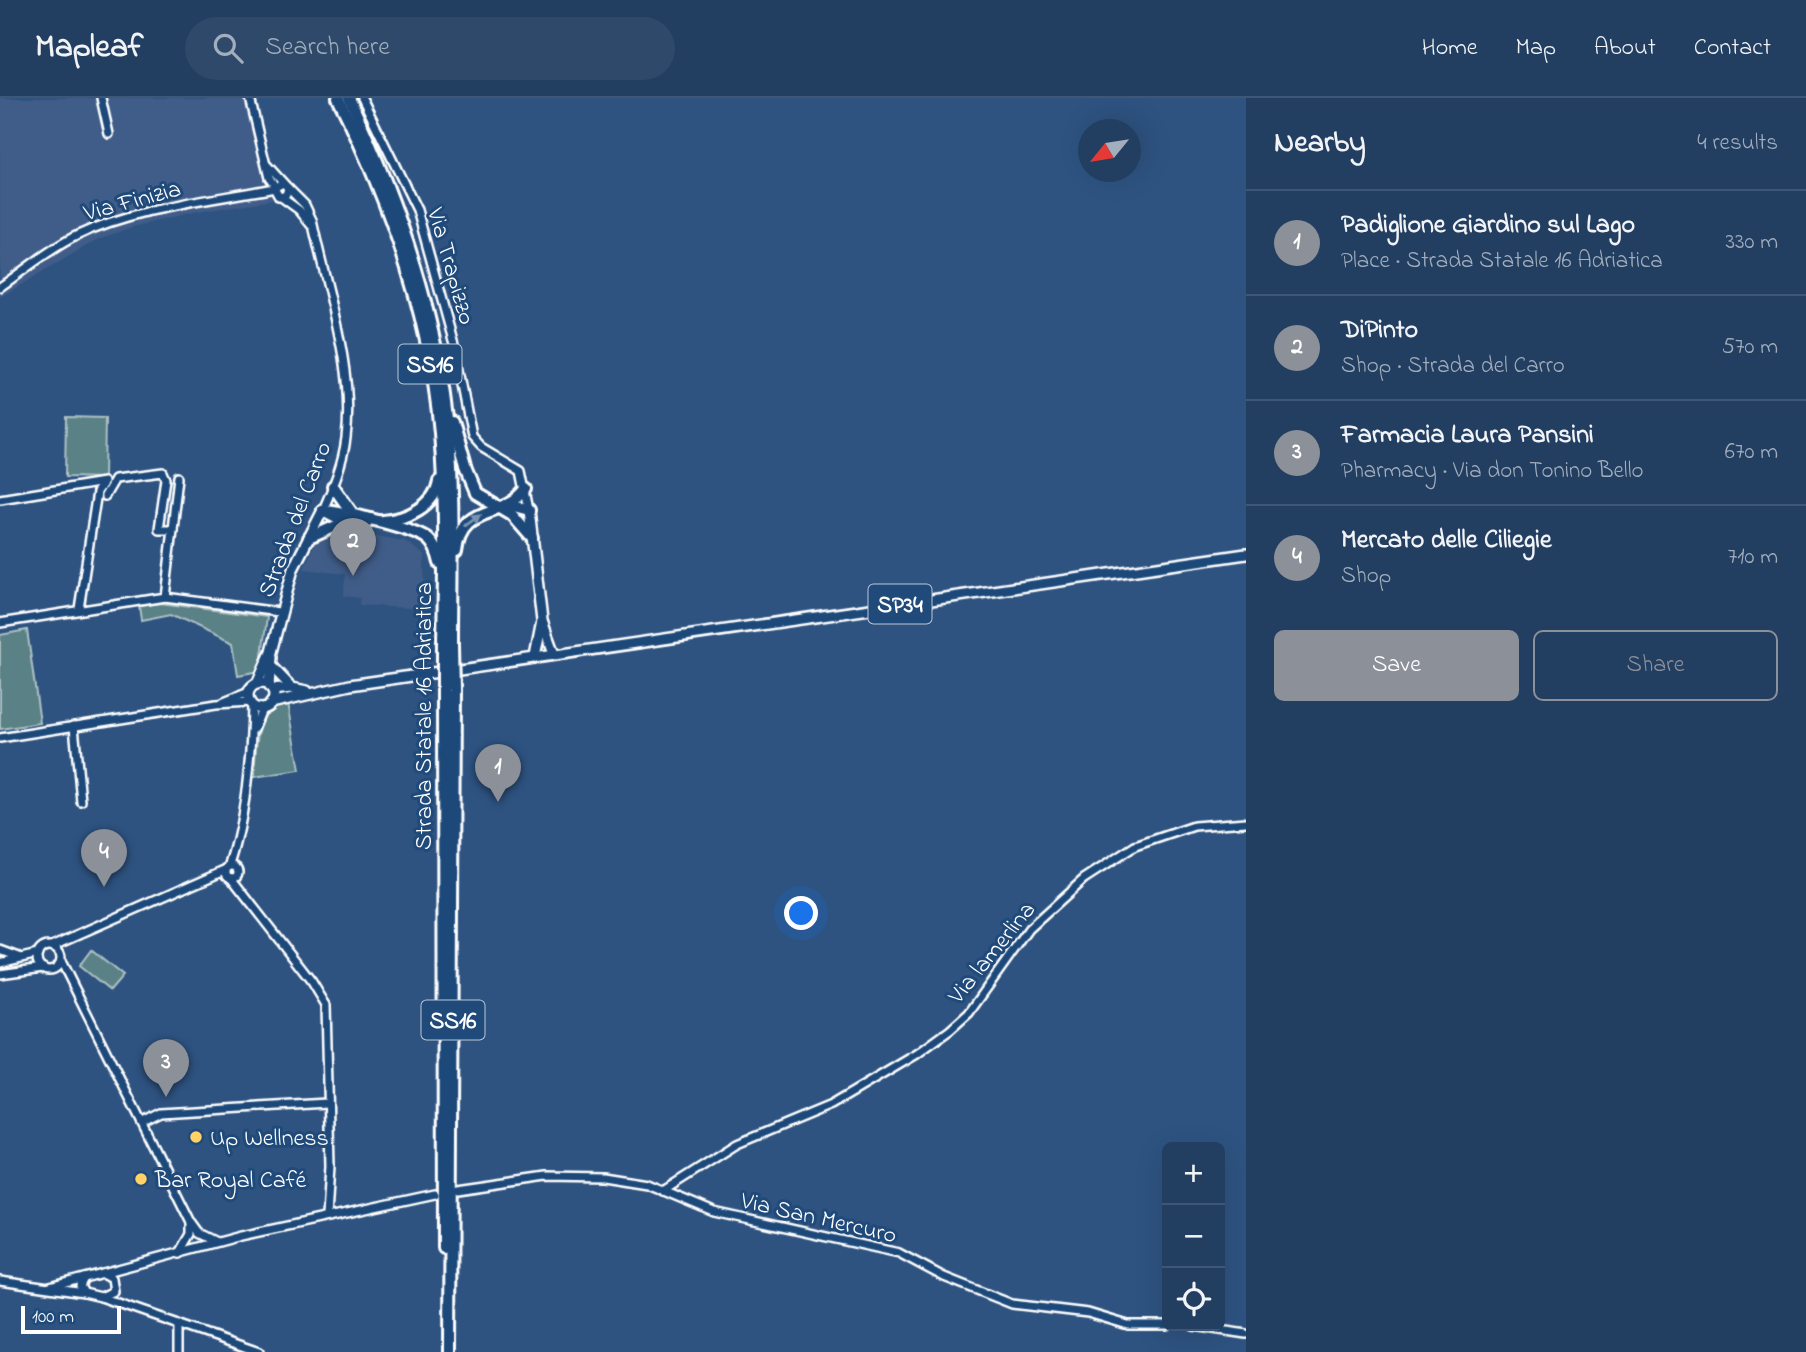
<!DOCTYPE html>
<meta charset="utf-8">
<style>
:root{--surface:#223e61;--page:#2e496a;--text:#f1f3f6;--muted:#a2aebd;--line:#3f5776;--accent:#8c9099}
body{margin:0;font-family:"Indie Flower",sans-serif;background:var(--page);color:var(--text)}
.controls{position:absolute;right:21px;bottom:21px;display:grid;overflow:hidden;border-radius:10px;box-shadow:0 7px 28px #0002}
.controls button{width:63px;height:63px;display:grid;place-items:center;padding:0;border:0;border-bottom:2px solid var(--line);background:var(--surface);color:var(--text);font:35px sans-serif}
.compass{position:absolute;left:1078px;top:21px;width:63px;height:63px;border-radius:50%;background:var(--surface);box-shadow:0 7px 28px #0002;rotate:240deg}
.scale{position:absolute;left:21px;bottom:18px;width:100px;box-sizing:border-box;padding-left:7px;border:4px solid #fff;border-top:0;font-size:19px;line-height:24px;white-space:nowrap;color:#fff;-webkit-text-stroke:5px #1f4a7a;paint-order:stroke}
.you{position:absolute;left:802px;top:816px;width:24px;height:24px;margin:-18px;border:5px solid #fff;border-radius:50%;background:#1a73e8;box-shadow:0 0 0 10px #1a73e833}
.badge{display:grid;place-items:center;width:46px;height:46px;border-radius:50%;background:var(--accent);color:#fff;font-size:23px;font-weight:700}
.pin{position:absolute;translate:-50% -58px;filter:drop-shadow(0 2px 4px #0008)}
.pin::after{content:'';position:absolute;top:37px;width:24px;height:21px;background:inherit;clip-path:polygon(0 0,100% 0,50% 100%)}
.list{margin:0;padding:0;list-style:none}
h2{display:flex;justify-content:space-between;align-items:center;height:91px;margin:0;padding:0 28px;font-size:30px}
h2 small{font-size:23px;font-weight:400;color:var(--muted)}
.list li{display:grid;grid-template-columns:46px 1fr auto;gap:21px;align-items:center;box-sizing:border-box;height:105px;padding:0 28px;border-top:2px solid var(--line)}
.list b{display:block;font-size:26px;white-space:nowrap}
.list p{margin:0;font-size:23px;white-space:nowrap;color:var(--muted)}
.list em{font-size:23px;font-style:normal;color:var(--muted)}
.actions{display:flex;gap:14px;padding:21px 28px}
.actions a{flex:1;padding:16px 0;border:2px solid var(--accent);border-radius:10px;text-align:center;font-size:24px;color:var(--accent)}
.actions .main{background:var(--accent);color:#fff}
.icon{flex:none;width:38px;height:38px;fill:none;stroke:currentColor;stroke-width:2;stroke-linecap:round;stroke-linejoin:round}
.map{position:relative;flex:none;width:1246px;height:1254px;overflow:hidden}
header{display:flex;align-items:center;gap:42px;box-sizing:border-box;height:98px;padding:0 35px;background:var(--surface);border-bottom:2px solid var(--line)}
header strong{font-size:33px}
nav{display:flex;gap:38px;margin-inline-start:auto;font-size:24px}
.search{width:490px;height:63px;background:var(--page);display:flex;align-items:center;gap:18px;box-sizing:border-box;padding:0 24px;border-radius:38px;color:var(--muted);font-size:26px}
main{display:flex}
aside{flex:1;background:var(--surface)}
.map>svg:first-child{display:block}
.built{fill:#415d89}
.green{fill:#5a8186;stroke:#acc0c2;stroke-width:2}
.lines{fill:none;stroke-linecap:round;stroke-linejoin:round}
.minor-casing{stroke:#fff;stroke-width:12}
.major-casing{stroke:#fff;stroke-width:14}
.highway-casing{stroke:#fff;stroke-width:16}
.minor{stroke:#1f4a7a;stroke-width:7}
.major{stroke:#1f4a7a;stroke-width:9}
.highway{stroke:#1f4a7a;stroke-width:10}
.highway-bridge-casing{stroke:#fff;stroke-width:16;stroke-linecap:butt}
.highway-bridge{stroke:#1f4a7a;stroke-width:10}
.oneway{fill:#7992af}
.poi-dot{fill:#ffd166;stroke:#1f4a7a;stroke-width:2.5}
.labels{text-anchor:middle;stroke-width:6;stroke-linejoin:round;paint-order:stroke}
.shield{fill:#1f4a7a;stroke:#bcc9d7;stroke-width:2}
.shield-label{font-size:23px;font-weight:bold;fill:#fff}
.street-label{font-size:24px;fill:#fff;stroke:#1f4a7a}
.poi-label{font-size:24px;fill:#fff;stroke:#1f4a7a;text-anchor:start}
</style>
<header>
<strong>Mapleaf</strong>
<div class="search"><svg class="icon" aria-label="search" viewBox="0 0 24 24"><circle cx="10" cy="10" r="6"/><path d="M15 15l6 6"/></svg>Search here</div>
<nav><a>Home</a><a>Map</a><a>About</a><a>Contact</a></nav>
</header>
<main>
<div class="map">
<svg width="1246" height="1254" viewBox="0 0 1246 1254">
<rect width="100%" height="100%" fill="#2e5381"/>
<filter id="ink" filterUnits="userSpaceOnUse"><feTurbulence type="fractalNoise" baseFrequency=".0143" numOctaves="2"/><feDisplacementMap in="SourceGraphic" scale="14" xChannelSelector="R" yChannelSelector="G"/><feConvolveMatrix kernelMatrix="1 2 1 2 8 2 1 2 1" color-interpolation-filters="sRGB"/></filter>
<g filter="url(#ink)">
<!-- built -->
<g class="built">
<path d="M0,0h251l21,102 -75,12 -65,15 -34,12 -98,58z"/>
<path d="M346,433l59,10 19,14 1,54 -66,-4 1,-7 -16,-2 1,-22 -41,-5 13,-30z"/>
</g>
<!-- green -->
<g class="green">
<path d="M66,319l39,1 -1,60 -39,-1z"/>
<path d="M160,505l107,14 -7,54 -22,4 -5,-32 -62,-29 -30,6 -2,-14z"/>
<path d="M27,532l13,93 -40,6v-94z"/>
<path d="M288,605l12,67 -46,7c3,-29 -2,-69 34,-74z"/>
<path d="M91,852l32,26 -13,15 -31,-25z"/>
</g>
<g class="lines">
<!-- minor casing -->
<g class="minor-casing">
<g id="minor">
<path d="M101,0l8,36"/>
<path d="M250,0l19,80 6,8"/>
<path d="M362,0l55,112 37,134 18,93 9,10 40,24 8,39"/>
<path d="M267,67l21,23 -2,7 -7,2 -5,-9 9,-5"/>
<path d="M288,90l17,17 7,15c14,68 43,149 34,218 -3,25 -13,49 -23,72"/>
<path d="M281,99l18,13 12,15"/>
<path d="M0,189c25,-17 49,-38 76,-51 61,-29 133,-35 198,-48"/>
<path d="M105,398l10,-17 48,-6 3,7 -7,49h14"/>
<path d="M0,401l104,-17 -7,10 -18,117"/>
<path d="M165,499l14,-120"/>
<path d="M0,525l165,-26 114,15"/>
<path d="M224,604l25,-10"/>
<path d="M74,628l7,75"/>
<path d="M254,631l8,-20"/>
<path d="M0,640l216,-34 34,-2"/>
<path d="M230,767c16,-50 21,-107 22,-160"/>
<circle cx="232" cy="774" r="6"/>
<path d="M231,780l81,104 14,23 4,161 -3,51"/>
<path d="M52,848l173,-76"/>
<circle cx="49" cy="860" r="12"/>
<path d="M0,852l19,7"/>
<path d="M61,863l130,261 8,11 18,9"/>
<path d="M0,865l38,-9"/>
<path d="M0,876l43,-6"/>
<path d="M143,1024l18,-9 166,-10"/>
<path d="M458,1091l89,-13 56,1 44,7 67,28 185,41 45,24 68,27 76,9 40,12h39"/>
<path d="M663,1093l74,-47 94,-39 86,-51 33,-24 19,-17 60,-84 55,-50 51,-33 59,-20 52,-4"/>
<path d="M180,1155l11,-19v-11"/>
<path d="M103,1175l138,-37 194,-42"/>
<path d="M0,1183l84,12"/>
<path d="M50,1189l53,-14 9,5 2,13 -13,6 -17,-4 -4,-7 4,-8"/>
<path d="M101,1199l158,55"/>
<path d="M1193,1228l53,8"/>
<path d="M179,1254v-28"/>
</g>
</g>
<!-- major casing -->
<g class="major-casing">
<g id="major">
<path d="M529,412l13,111 12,33"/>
<path d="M535,559l7,-35"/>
<path d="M273,570l19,20"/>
<circle cx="261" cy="598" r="13"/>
<path d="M257,586l14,-32 22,-83 30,-59"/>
<path d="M269,589l2,-30"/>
<path d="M272,592l20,-2 15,3"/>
<path d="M271,605l79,-18 896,-131"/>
</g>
</g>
<!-- highway casing -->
<g class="highway-casing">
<g id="highway">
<path d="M338,0c52,105 92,217 102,335 6,70 4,142 3,213"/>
<path d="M349,0c45,95 80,193 95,297 12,82 8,167 8,249"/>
<path d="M452,324l13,47 10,24 37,22 20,23"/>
<path d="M333,388l19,27"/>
<path d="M510,407l19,5"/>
<path d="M323,412c18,1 92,18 105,29 7,6 10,15 12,24"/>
<path d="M323,412l23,12h21"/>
<path d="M383,423c24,-2 52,-15 56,-40"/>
<path d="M309,440l36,-16"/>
<path d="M457,452c5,-48 45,-30 69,-61"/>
<path d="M443,593l1,557"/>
<path d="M450,1254l3,-663"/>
</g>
</g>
<!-- minor -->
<use href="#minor" class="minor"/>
<!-- major -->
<use href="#major" class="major"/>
<!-- highway -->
<use href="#highway" class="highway"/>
<!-- highway-bridge casing -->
<g class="highway-bridge-casing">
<g id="highway-bridge">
<path d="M452,546l1,45"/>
<path d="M443,593v-45"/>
</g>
</g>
<!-- highway-bridge -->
<use href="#highway-bridge" class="highway-bridge"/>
</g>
<!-- one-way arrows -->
<defs><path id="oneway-solid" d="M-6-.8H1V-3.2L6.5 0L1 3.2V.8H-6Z" transform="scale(1.75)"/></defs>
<use class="oneway" href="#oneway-solid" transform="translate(473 422) rotate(-36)"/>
</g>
<!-- markers -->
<g class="poi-dot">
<circle cx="196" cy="1039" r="7"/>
<circle cx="141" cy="1081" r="7"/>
</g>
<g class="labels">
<!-- shield labels -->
<g class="shield">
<rect x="398.5" y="246.5" width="63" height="39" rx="5"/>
<rect x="868.5" y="486.5" width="63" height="39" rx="5"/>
<rect x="421.5" y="902.5" width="63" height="39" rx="5"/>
</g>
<g class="shield-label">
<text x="430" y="274">SS16</text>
<text x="900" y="514">SP34</text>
<text x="453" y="930">SS16</text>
</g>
<!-- street labels -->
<g class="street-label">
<text transform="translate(132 102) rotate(-15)" y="8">Via Finizia</text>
<text transform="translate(452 168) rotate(74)" y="8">Via Trapizzo</text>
<text transform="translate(294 421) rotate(-69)" y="8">Strada del Carro</text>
<text transform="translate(423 618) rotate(-90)" y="8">Strada Statale 16 Adriatica</text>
<text transform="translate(991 854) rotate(-51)" y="8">Via lamerlina</text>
<text transform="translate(819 1119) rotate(13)" y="8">Via San Mercuro</text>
</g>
<!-- poi labels -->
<g class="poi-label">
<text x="210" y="1047">Up Wellness</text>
<text x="155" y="1089">Bar Royal Café</text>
</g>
</g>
</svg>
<div class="controls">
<button>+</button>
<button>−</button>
<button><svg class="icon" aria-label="locate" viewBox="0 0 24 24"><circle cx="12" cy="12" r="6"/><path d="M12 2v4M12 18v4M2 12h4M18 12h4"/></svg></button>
</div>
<svg class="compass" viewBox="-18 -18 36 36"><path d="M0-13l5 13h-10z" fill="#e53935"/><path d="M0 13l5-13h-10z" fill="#a2aebd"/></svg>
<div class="scale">100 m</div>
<div class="you"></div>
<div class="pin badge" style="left:498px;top:704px">1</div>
<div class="pin badge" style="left:353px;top:478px">2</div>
<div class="pin badge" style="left:166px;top:999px">3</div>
<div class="pin badge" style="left:104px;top:789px">4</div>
</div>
<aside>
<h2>Nearby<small>4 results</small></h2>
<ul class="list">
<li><span class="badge">1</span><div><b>Padiglione Giardino sul Lago</b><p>Place · Strada Statale 16 Adriatica</p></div><em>330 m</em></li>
<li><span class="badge">2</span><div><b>DiPinto</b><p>Shop · Strada del Carro</p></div><em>570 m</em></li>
<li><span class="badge">3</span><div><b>Farmacia Laura Pansini</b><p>Pharmacy · Via don Tonino Bello</p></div><em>670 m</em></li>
<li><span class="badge">4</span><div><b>Mercato delle Ciliegie</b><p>Shop</p></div><em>710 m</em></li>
</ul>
<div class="actions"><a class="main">Save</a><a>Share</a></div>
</aside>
</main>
